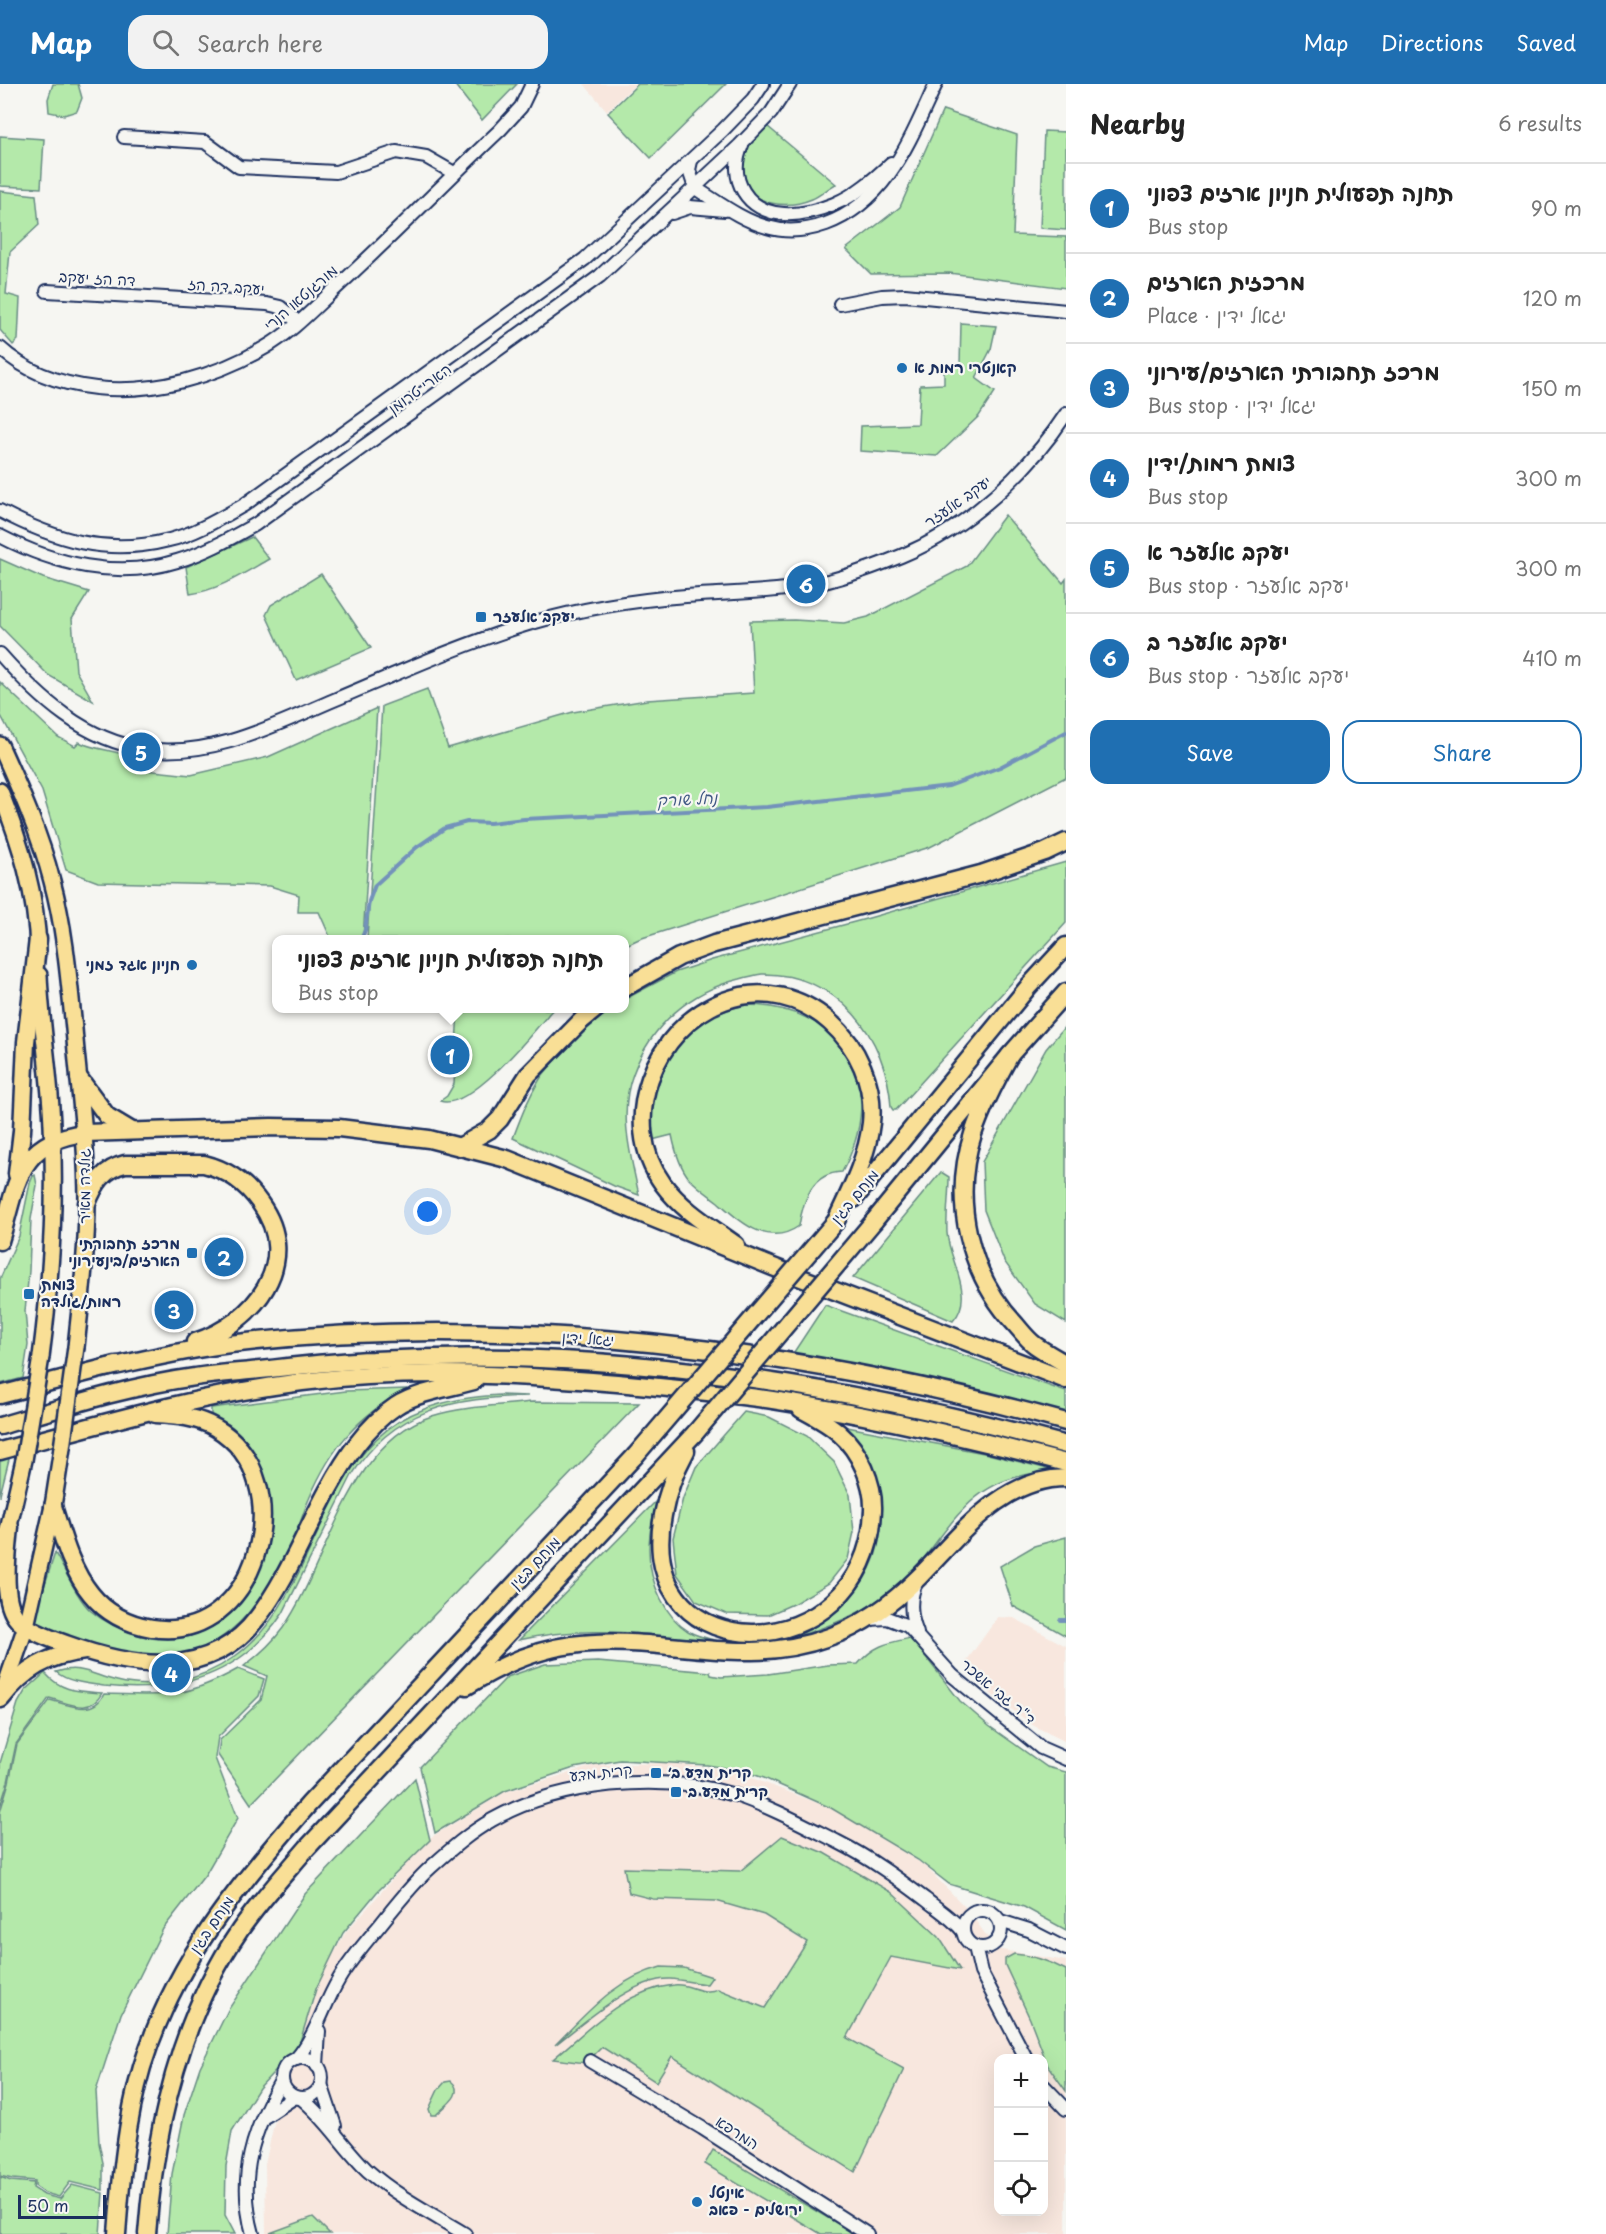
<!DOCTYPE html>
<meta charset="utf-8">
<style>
:root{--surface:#fff;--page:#f2f2f2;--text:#222;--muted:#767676;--line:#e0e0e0;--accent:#1f6fb2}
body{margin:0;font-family:"Playpen Sans","Playpen Sans Hebrew",sans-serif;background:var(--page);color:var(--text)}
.controls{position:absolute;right:18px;bottom:18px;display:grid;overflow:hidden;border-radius:12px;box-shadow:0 6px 24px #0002}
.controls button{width:54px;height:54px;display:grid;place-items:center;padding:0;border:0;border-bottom:2px solid var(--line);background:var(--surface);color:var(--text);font:30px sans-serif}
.scale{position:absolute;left:18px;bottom:15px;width:88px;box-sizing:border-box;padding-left:6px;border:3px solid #1b2f5e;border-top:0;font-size:16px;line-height:21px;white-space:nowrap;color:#1b2f5e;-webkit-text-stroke:4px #f6f6f2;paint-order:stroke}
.you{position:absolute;left:428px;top:1128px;width:21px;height:21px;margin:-15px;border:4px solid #fff;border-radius:50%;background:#1a73e8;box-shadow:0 0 0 9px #1a73e833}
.badge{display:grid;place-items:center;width:39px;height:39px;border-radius:50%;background:var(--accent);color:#fff;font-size:20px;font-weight:700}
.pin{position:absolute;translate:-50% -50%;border:3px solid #fff;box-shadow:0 2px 6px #0006}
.popup{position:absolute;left:272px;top:851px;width:357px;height:78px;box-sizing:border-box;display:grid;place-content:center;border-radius:12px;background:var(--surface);filter:drop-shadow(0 2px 4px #0005);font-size:20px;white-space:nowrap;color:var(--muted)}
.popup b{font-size:22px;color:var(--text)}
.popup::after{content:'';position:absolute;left:50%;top:100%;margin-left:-12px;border:12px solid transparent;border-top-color:var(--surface)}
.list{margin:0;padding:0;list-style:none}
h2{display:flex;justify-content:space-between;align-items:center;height:78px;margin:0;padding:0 24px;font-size:26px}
h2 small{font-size:20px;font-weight:400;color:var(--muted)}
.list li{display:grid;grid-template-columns:39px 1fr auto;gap:18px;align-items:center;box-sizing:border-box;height:90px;padding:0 24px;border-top:2px solid var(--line)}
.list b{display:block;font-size:22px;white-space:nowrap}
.list p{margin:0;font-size:20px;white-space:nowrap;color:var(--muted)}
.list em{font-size:20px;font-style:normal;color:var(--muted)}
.actions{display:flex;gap:12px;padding:18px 24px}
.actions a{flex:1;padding:14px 0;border:2px solid var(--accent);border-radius:18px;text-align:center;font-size:21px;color:var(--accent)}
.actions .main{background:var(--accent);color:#fff}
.icon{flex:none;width:33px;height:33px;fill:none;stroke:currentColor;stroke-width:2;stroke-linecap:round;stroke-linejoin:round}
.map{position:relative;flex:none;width:1066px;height:2150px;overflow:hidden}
header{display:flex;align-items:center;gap:36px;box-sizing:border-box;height:84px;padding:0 30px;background:var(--accent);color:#fff}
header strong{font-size:28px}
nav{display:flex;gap:33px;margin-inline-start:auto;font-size:21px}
.search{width:420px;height:54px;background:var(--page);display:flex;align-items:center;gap:15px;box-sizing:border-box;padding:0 21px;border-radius:18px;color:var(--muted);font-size:22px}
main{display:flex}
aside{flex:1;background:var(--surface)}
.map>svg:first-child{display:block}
.built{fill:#f8e7de;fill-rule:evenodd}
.green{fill:#b4e9aa;stroke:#688c84;stroke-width:1.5}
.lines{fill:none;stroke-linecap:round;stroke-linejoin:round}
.stream{stroke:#7392ba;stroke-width:4}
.minor-casing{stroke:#1b2f5e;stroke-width:16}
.major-casing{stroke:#1b2f5e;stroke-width:20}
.highway-casing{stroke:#1b2f5e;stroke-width:21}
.minor{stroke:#f6f6f2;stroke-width:12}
.major{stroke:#f9df96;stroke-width:15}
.highway{stroke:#f9df96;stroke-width:16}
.major-bridge-casing{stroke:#1b2f5e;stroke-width:20;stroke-linecap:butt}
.highway-bridge-casing{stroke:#1b2f5e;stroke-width:21;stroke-linecap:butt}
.major-bridge{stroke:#f9df96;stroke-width:15}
.highway-bridge{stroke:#f9df96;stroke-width:16}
.poi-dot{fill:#1f6fb2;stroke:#f6f6f2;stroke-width:2}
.labels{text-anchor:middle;stroke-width:4.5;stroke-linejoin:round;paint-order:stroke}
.street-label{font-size:15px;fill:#1b2f5e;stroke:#f6f6f2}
.poi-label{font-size:15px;font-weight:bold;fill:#1b2f5e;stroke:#f6f6f2;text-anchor:start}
.water-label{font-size:16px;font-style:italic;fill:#405884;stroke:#f6f6f2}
</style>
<header>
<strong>Map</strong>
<div class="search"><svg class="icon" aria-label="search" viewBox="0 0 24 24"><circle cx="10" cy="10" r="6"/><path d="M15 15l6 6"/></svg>Search here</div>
<nav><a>Map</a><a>Directions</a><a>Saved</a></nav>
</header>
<main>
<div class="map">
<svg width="1066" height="2150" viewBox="0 0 1066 2150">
<rect width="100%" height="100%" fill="#f6f6f2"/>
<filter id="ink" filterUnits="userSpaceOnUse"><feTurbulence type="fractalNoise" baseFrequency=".0167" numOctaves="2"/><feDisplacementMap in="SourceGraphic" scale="12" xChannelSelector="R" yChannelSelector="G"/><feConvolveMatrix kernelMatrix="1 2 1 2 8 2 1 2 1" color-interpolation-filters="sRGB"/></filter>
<g filter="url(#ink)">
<!-- built -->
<g class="built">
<path d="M584,0h52l-29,27z"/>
<path d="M998,1533l16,1 52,28v96l-32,-16 -43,-32 -26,-31z"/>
<path d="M666,1679l62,6 108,41 88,55 44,45 28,39 70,12v273h-800l-1,-70 9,-40 41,-136 30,-55 83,-94 77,-47 91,-27zM999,1974h45v154h-45z"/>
</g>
<!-- green -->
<g class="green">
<path d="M53,0h25l4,14 -5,13 -13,4 -15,-3 -1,-13z"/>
<path d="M454,0h63l-35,36z"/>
<path d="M638,0h88l-75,74 -43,-45z"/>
<path d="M943,26l74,25 -4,100 53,2v51l-117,-15 -78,1 -25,-25 54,-42z"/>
<path d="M767,42l69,58c-8,4 -16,12 -24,15 -24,10 -59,8 -68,-20 -2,-7 -3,-16 -1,-24 4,-11 16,-21 24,-29z"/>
<path d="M1044,47l22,1v98l-26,-2z"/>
<path d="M0,52l44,3 -3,49 -41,-2z"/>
<path d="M0,107l36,4 3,30 -29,27 -4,42 14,4 -2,42 -5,5 -13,-15z"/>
<path d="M961,239l35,3 -5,23 -15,29 19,14 -16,24 -42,40 -77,-5 1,-25 57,-2 2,-39 24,-1v-19h16z"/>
<path d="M1005,431l58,68 3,-4v198l-136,70 -291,92 -15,7v-6l-257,-1 15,-233 45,-17 21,59 125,-36 74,-12 107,-7 -4,-72 44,-1 50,3 24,-6 99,-51z"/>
<path d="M252,453l17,22c-25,14 -50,31 -79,35l-4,-27z"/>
<path d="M0,475l43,19 46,14 -17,27 4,52 17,30 -45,-26 -48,-49z"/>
<path d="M321,490l50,74 -75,32 -30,-65 5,-10z"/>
<path d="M0,598l58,55 17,9 4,-4c21,11 56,7 65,28l47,5 77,-18 109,-49 -14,231h-32l-12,-27h-21l1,-17 -29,-9 -172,-4 -32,-12 -24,-79 -42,-77z"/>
<path d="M1066,778v61l-170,187h-3l-2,-3c-4,-71 -54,-134 -129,-133 -7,1 -15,3 -22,5 -50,12 -89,46 -107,95 -15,39 -2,83 6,121l-25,-9 -101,-48c8,-21 15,-40 27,-59 8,-13 62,-67 75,-71 3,0 6,0 9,0v-8l3,-2 49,-26 36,-12 150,-40z"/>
<path d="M746,921c99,1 143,81 96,167 -30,1 -39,28 -43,54 -31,22 -58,-4 -81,-24 -9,-7 -21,-15 -29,-24 -10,-12 -14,-28 -17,-43l-20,5c-1,-14 -2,-28 0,-42 5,-30 29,-63 55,-79 12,-7 25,-11 39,-14z"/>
<path d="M458,925h95c-18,21 -83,103 -113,92l7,-5 7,-12z"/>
<path d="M1066,941v298l-31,-19 -31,-43 -20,-51 -2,-48 64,-113z"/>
<path d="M941,1088l8,5c0,18 -3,37 -2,56 2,28 29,63 6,88l-100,-43z"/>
<path d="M35,1091l2,10 -6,34 -2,52 -4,40 3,34 -5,33 -23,6v-105l19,-43 11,-53 3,-7z"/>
<path d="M825,1221l241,87v21l-274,-58z"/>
<path d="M407,1305c-49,27 -76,58 -98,110 -5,11 -8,23 -13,34 -47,101 -92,147 -208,112 -19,-5 -37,-16 -55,-24l22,-68c10,17 22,45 36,58 14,12 28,17 44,23 59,19 109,-18 128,-73 4,-14 9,-30 8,-45 0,-14 -5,-31 -10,-44 -6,-16 -18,-39 -33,-48 -5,-3 -12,-5 -17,-7v-9l135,-17z"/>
<path d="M500,1311l28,1c-73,2 -134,12 -176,79l-69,138c-42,63 -106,81 -179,73 -14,-2 -37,-4 -48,-14 25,-8 38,4 61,9 40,10 85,-1 117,-24 32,-23 49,-53 66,-87 50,-104 68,-168 200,-175z"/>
<path d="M532,1318l107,1 -388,401 -33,-49 2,-15 41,-40 6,-24 -23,-10c15,-11 28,-23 39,-38 45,-64 65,-186 149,-212 32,-10 67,-10 100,-14z"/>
<path d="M744,1328l25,5 38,19 27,26 16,33 4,37 -6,27 -19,24 -34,20 -27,12 -41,-1 -31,-13 -19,-27 -4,-36 10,-40 13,-31z"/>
<path d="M842,1342l142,27 72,18c-67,4 -87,27 -125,78 -7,8 -12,18 -19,26 -5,5 -12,10 -18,14 -31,25 -64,37 -102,49 55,-23 98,-73 87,-137 -1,-7 -6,-15 -9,-21 -9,-18 -18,-36 -28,-54z"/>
<path d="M10,1371l-10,40v2v-39z"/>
<path d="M658,1415c-11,34 -14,67 3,100 6,12 14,24 27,32 11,7 27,9 40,12 -70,-7 -140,-20 -209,-3z"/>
<path d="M1066,1453v99l-53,-30 -13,-40 34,-20z"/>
<path d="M911,1554l49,63 29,25 58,41 19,5v158l-42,-23 -75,-23 -31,-24 -87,-52 -67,-30 -24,-8 -33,-5 -87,-5 -46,8 -69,23 -70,42 -15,-66 87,-90 38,-13 53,-2 112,10 1,3 10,2 47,-3 60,-9 30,-1c16,-19 29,-21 53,-26z"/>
<path d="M238,1585l26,10 -5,17 -41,41 -3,21 23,60 -33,57 -42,54 -42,85 -25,77 3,52 4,20v27l-33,-8 -11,15 -14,-4 -10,-7v-5l-23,-2 -12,-3v-364l9,-30 8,-38 33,-44c19,5 43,17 54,-6 23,0 48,3 72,-1 21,-3 44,-14 62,-24z"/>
<path d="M45,1589c17,19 33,18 57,20 -12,23 -33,10 -53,5l-33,46 -8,38 -8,25v-44l18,-60 7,-12z"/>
<path d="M415,1694l15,62 -53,52 -34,41 -27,56 -17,56 -40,43 -27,43 -6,35 -1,49 10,19h-68l5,-60 12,-59 16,-48 28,-57 77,-116z"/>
<path d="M782,1752l42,17 67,39 48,45 21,33 -69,-13 -44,81 57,31 -49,103 -183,-116 -16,26 -54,-35 -16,16 -33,-4c36,-30 71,-69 121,-74 16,-2 27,11 44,4l47,19 42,-66 -43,-27 -48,-14 -63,-2 -24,-6 -5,-25 116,3z"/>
<path d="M1014,1870c19,1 35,7 52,16v121l-18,-25 -18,-47 -25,-54v-6z"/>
<path d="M661,1883l23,1 28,9 -5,7c-12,-1 -25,-4 -37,-5 -38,-1 -86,44 -115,66 33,-33 60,-66 106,-78z"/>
<path d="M451,1997c15,12 -6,25 -15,34h-5l-2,-6 9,-19 7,-8z"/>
<path d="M713,2066l142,84h-34l-116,-70z"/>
<path d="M0,2093l11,4 23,2 -1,5 11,7 16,4 12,-14 31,8 -3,41h-100z"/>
<path d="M313,2133l17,17 -60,-1z"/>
</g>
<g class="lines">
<!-- stream -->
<g class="stream">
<path d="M361,856l4,-10 4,-29 6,-16 42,-38 28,-19 22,-6 23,1 34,-4 243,-12 182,-21 51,-19 66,-35"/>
<path d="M1060,1536h6"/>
</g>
<!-- minor casing -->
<g class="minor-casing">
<g id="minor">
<path d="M124,53l81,5 34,25 97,5 60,-20 30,5 28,16"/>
<path d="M742,61c-15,34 5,67 42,69 17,1 35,-4 50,-10 22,-9 40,-25 57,-41"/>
<path d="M691,77l-2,9 6,18c23,14 46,32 72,39 20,6 39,4 59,-3 62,-23 84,-85 110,-140"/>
<path d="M672,129l18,-6 35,3"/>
<path d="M47,207l220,13 13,3 18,15"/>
<path d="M840,220l42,-8 23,-1 161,16"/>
<path d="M0,264c26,24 61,36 96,40 58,6 119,-11 170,-41 26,-15 48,-39 70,-59 56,-51 109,-106 164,-158l21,-23 11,-23"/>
<path d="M0,427c55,29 107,45 169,29 26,-6 52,-22 75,-35l341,-246 138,-129 30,-31 10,-15"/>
<path d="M0,452c54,28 117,44 177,25 28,-8 54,-23 79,-37l344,-248 139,-130 32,-33 19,-29"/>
<path d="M0,570c39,44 85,87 146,95 66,9 129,-24 188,-49 64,-27 128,-56 194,-76 52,-15 105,-24 158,-28 36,-3 72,-3 107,-8 38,-5 74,-18 108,-32 67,-28 126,-83 165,-142"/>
<path d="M917,1497c-8,16 -7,35 0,52"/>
<path d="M870,1535l17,-1 21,8 45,50 88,72 25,11"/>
<circle cx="982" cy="1845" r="19"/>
<path d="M1000,1837l29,9 37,19"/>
<path d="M975,1863l6,25 45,86"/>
<circle cx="302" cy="1994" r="20"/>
<path d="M296,1975c20,-23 27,-53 43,-80 11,-19 26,-36 41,-54 16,-20 32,-41 51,-58 19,-17 38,-34 61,-47 67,-38 168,-48 243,-25 36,12 69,30 103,47 32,16 59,36 87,57 14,11 27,19 38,32"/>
<path d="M590,1977l112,67 165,106"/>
<path d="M317,1982l2,-35"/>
<path d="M321,2000l14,42"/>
<path d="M1044,2002l22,23"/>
<path d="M301,2014c27,22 42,49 66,72 29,26 65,44 98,64"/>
<path d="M266,2032l29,-19"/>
<path d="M253,2150c-16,-58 0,-104 29,-155"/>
</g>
</g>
<!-- major casing -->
<g class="major-casing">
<g id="major">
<path d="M0,661c20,44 40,89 52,136 13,48 17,99 22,148 5,58 13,115 13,173 0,48 -6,97 -11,145"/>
<path d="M0,707c20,51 37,104 38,160"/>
<path d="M39,891c2,50 11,99 13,150 4,78 -1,155 -11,232"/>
<path d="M6,1455l18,-79"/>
<path d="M2,1612l24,-70 27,-120 9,-58"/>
</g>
</g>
<!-- highway casing -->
<g class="highway-casing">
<g id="highway">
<path d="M624,904l55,-31 35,-13 267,-70 64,-22 21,-10"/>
<path d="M1010,971c-14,25 -28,52 -37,79 -22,66 -4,141 43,191 6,7 12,15 19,20 10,7 21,13 31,19"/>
<path d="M79,994l28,38 25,15"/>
<path d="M461,1062l28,-16 11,-11 28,-44 53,-54 16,-13"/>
<path d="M17,1090l5,-43 4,-89 12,-103"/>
<path d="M854,1115l175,-213 37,-40"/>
<path d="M87,1119c8,-19 16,-34 38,-39h79c24,6 42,19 56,39 43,59 -6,120 -65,139"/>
<path d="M874,1137l136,-166 56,-63"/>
<path d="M0,1157c17,-55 16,-100 85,-108l186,-6 68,1 90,11 78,20 266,108 293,113"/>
<path d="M736,1161c-25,-18 -54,-35 -73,-61 -46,-63 -9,-157 61,-183 78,-30 155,45 147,122 -4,35 -20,66 -35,98"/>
<path d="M105,1284c42,-9 83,-19 125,-24 276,-33 569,5 836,78"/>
<path d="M0,1311l116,-30"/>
<path d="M0,1342c64,-19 129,-40 195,-49 25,-4 50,-5 75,-8 35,-4 69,-8 103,-9 233,-13 469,24 693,85"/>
<path d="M0,1367c100,-27 199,-56 302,-69 104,-13 211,-8 315,1 54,5 108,10 162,18 97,15 192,37 287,62"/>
<path d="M686,1367c-11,20 -19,42 -23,64 -30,159 204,157 210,-5 1,-26 -13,-59 -34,-77 -11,-10 -25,-17 -38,-24"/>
<path d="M53,1422c9,29 18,64 38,88 16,20 36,30 61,34 105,17 151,-148 64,-200 -18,-11 -41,-13 -61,-14"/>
<path d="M10,1443c-2,24 -10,74 8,93 11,11 33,19 48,24 66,24 144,37 192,-27 29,-38 47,-85 70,-127 17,-31 38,-64 68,-84 22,-14 53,-18 78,-25"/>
<path d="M467,1602c32,-20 66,-36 105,-41 88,-12 167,25 257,-8 35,-12 65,-35 90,-60 42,-42 82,-99 147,-99"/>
<path d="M1,1615c23,-30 47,-44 84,-48"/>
<path d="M117,2150c4,-55 9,-113 25,-167 32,-105 96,-182 167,-263l326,-348"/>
<path d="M147,2150c8,-106 32,-215 93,-304 20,-29 44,-55 67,-82l389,-416"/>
</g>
</g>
<!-- minor -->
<use href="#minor" class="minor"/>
<!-- major -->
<use href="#major" class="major"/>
<!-- highway -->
<use href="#highway" class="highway"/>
<!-- major-bridge casing -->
<g class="major-bridge-casing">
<g id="major-bridge">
<path d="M62,1364l14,-101"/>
<path d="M24,1376l17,-103"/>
</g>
</g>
<!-- highway-bridge casing -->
<g class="highway-bridge-casing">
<g id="highway-bridge">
<path d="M696,1348l178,-211"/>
<path d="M635,1372l201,-235"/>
</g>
</g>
<!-- major-bridge -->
<use href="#major-bridge" class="major-bridge"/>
<!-- highway-bridge -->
<use href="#highway-bridge" class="highway-bridge"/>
</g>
</g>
<!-- markers -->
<g class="poi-dot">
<circle cx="902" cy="284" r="6"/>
<rect x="475" y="527" width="12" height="12" rx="3"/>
<circle cx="192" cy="881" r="6"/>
<rect x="186" y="1163" width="12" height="12" rx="3"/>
<rect x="23" y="1204" width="12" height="12" rx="3"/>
<rect x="650" y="1683" width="12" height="12" rx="3"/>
<rect x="670" y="1702" width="12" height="12" rx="3"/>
<circle cx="697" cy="2118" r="6"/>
</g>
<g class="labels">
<!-- street labels -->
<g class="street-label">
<text transform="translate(97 195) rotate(3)" y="5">דה הז יעקב</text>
<text transform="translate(226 203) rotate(4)" y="5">יעקב דה הז</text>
<text transform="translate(301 214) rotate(-41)" y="5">מורגנטאו הנרי</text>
<text transform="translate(420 305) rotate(-36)" y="5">הארי טרומן</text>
<text transform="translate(958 418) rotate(-35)" y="5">יעקב אלעזר</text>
<text transform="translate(85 1102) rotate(-90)" y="5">גולדה מאיר</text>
<text transform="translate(855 1113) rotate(-51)" y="5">מנחם בגין</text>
<text transform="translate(588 1255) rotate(4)" y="5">יגאל ידין</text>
<text transform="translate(535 1479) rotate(-47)" y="5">מנחם בגין</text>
<text transform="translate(998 1608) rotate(40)" y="5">ד"ר גבי אשכר</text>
<text transform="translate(601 1689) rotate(-6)" y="5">קרית מדע</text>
<text transform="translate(212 1841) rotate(-56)" y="5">מנחם בגין</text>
<text transform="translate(737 2049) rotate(33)" y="5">המרפא</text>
</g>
<!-- poi labels -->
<g class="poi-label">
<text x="914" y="289">קאנטרי רמות א</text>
<text x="493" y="538">יעקב אלעזר</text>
<text x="180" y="886" text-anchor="end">חניון אגד זמני</text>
<text x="180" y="1165" text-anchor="end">מרכז תחבורתי<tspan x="180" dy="17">הארזים/בינעירוני</tspan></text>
<text x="41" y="1206">צומת<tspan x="41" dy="17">רמות/גולדה</tspan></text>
<text x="668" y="1694">קרית מדע ב׳</text>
<text x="688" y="1713">קרית מדע ב</text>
<text x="709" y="2114">אינטל<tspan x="709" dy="17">ירושלים - פאב</tspan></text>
</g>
<!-- water labels -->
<g class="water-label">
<text transform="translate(687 715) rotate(-3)" y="6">נחל שורק</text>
</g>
</g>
</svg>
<div class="controls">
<button>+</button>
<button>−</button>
<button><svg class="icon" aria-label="locate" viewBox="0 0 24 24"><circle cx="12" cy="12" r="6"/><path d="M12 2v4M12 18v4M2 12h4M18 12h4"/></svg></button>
</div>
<div class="scale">50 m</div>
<div class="you"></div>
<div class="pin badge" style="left:450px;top:971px">1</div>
<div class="popup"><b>תחנה תפעולית חניון ארזים צפוני</b>Bus stop</div>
<div class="pin badge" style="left:224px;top:1173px">2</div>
<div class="pin badge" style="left:174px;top:1226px">3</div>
<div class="pin badge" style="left:171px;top:1589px">4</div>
<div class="pin badge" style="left:141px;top:668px">5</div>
<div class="pin badge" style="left:806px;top:500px">6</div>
</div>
<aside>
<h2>Nearby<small>6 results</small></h2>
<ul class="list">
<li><span class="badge">1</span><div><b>תחנה תפעולית חניון ארזים צפוני</b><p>Bus stop</p></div><em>90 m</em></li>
<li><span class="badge">2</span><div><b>מרכזית הארזים</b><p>Place · יגאל ידין</p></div><em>120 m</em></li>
<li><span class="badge">3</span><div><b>מרכז תחבורתי הארזים/עירוני</b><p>Bus stop · יגאל ידין</p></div><em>150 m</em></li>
<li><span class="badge">4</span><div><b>צומת רמות/ידין</b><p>Bus stop</p></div><em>300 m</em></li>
<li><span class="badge">5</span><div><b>יעקב אלעזר א</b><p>Bus stop · יעקב אלעזר</p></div><em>300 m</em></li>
<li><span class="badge">6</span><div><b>יעקב אלעזר ב</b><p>Bus stop · יעקב אלעזר</p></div><em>410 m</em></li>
</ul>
<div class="actions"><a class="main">Save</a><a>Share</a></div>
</aside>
</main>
